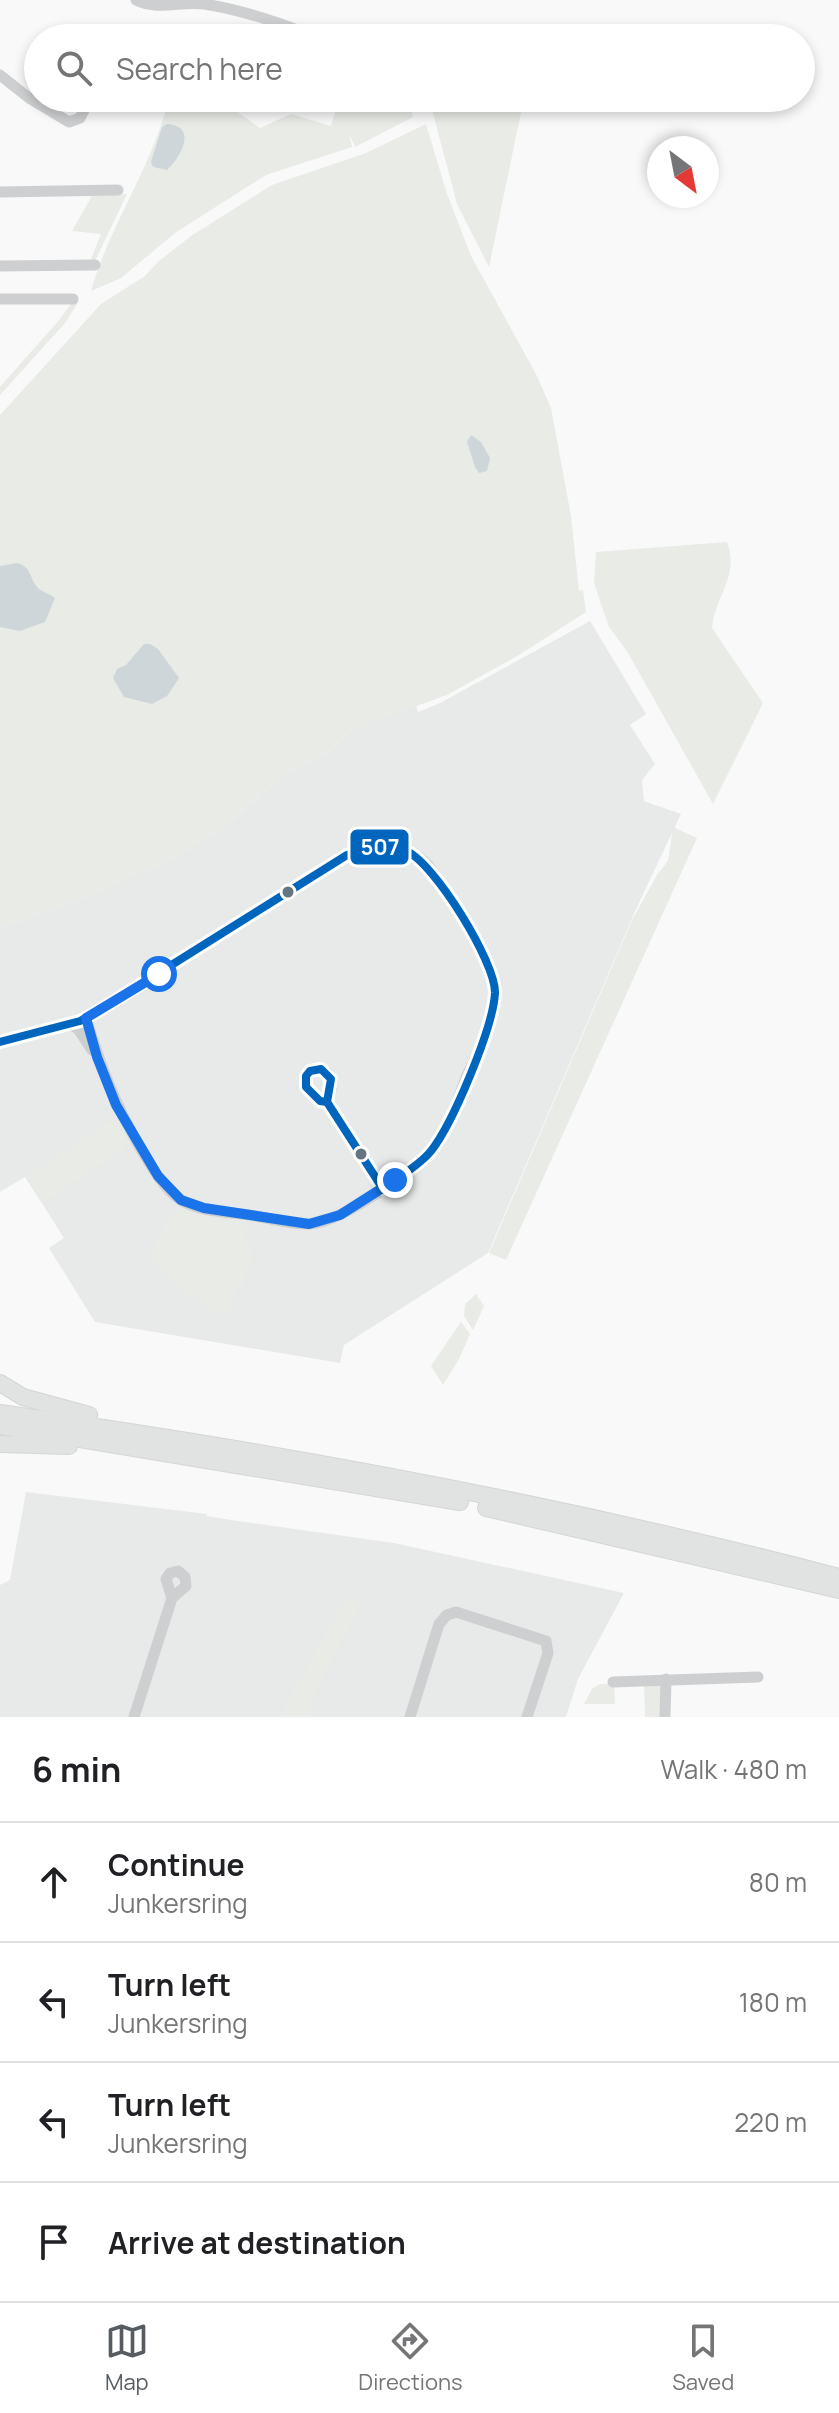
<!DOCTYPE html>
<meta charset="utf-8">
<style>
:root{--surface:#fff;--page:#f2f2f2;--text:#202124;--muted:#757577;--line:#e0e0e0;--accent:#565c61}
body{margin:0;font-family:Manrope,sans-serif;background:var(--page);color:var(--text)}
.compass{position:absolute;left:647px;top:136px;width:72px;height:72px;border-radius:50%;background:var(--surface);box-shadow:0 4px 12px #0003;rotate:148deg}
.stop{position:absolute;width:24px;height:24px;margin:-18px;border:6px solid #1a73e8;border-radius:50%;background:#fff}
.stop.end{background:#1a73e8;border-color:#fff;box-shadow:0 2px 8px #0008}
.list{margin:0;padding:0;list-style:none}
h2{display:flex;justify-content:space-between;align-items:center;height:104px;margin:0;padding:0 32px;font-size:34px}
h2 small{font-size:26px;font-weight:400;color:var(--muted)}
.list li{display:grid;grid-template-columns:52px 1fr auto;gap:24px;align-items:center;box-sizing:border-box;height:120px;padding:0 32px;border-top:2px solid var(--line)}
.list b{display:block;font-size:30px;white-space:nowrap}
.list p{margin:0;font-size:26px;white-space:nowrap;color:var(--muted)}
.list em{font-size:26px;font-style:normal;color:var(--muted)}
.icon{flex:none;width:44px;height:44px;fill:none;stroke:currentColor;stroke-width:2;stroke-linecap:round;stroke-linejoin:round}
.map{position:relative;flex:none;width:839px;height:1717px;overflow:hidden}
.search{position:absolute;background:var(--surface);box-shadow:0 4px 12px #0003;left:24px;right:24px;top:24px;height:88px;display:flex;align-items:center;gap:20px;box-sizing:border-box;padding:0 28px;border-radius:44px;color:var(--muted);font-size:30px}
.sheet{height:584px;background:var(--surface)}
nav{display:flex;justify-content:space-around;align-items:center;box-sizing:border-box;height:112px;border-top:2px solid var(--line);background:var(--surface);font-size:22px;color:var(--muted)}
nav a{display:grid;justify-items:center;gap:4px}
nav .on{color:var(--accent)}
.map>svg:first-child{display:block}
.built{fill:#e8e9e9}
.green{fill:#e8ebe6}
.water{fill:#ced6d9}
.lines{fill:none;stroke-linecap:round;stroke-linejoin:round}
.highway-casing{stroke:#d5d6d6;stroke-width:18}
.minor{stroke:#cecfd0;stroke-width:11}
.highway{stroke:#e1e2e2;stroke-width:16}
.bus-1-casing{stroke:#fff;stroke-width:14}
.bus-1{stroke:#0065bd;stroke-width:8}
.route{stroke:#1a73e8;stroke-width:10}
.bus-dot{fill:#657683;stroke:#fff;stroke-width:3}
.line-badge{stroke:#fff;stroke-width:3}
.badge-label{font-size:22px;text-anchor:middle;font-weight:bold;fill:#fff}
</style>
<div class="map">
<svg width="839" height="1717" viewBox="0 0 839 1717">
<rect width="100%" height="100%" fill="#f9f9f9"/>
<!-- built -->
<g class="built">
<path d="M590,621l56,93 -16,11 25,39 -13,16 2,21 37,13 -45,95 -148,344 -144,92 -4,18 -245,-41 -46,-74 15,-10 -39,-61 -25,15v-264l107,-39 26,-14 38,-15 61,-39 50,-46 47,-23 23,-23 64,-24 2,7 22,-9z"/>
<path d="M26,1492l181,22v2l24,4 163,23 230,50 -46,86 -12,38h-566v-132l10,-5z"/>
</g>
<!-- green -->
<g class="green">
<path d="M169,98h49l42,30 31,-14 40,12 6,-20 -8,-2 -5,-6h98v3l-12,4 3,12 -58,30 -6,-14 3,14 -86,28 -91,58 -54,45 -30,13c19,-67 62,-125 78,-193z"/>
<path d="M429,98h95l-35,169 -32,-63z"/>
<path d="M426,124l20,67 25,65 65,118 15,34 20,108 8,75 4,-1 3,22 -67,43 -72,40 -95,34 -23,23 -47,23 -50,46 -61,39 -38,15 -26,14 -107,39v-513l101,-111 44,-28 14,-15 32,-25 81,-51 94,-32z"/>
<path d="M93,194h34l-33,69 -5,1 12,-30 -29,-3z"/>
<path d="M73,301h6l-14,22 -65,72v-8l60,-68z"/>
<path d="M727,542c13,33 -12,54 -15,86l51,75 -50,101 -86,-153 -18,-24 -15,-44 2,-31z"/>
<path d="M673,827l24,11 -191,422 -17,-7 143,-333 25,-45 11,-14z"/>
<path d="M114,1119l14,24 -4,6 -81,54 -17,-27z"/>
<path d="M178,1208l19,8 52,8 2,9h-5l-1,11 5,1v8l4,11 -6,6 -7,18h-5l-4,25 -23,-2 -61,-52 21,-42z"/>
<path d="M476,1294l8,12 -11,24 -9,-14 1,-12z"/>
<path d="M461,1322l9,12 -11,25 -16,26 -12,-19z"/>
<path d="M345,1599l17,4 -43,81 -10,33h-28l4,-12z"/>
<path d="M644,1683l19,2 -1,32h-17z"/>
<path d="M600,1684h14l1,20h-31l8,-15z"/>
</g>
<!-- water -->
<g class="water">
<path d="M167,124c31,2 14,33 0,46l-14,-3 -2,-5 11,-35z"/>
<path d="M471,435l10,7 9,16 -3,13 -8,2 -4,-6 -8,-25z"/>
<path d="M17,563c15,4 12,15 21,25 4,4 12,6 17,10l-10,24 -25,9 -20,-4v-61z"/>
<path d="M144,644h6l8,5 21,29 -12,18 -15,8 -28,-7 -11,-19 4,-9 9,-4z"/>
</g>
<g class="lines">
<!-- highway casing -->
<g class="highway-casing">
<g id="highway">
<path d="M0,1383l23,14 66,18"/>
<path d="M0,1413c282,39 564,92 839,164"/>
<path d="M0,1426l460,76"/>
<path d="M0,1444l69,2"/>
<path d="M486,1508l353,82"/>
</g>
</g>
<!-- minor -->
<g class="minor">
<path d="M136,0c23,11 44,1 68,4 40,6 78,20 115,34"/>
<path d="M0,75l29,23 40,24 11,-4 10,-20"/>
<path d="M0,192l118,-2"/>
<path d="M0,266l95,-1"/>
<path d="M0,299h73"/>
<path d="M70,1024l8,5 14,21"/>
<path d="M0,1042l80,-21 15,-8 239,-150c32,-19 65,-26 94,2 19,25 63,92 67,122 4,29 -18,65 -29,91 -8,20 -15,43 -27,61 -16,27 -98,84 -129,85 -20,1 -41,-6 -60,-9 -22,-3 -52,-3 -71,-16 -17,-13 -29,-35 -40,-53 -25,-45 -38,-79 -53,-128"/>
<path d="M327,1102c5,-12 10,-27 -6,-33l-11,2 -4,5v11l14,14 7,1 56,87"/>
<path d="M613,1682l145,-5"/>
<path d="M134,1717l38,-119 14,-12 -1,-9 -7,-6 -8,2 -4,6 6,19"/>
<path d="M410,1717l29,-93 8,-9 9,-3 90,29 2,12 -21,64"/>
<path d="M665,1717l1,-38"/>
</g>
<!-- highway -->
<use href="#highway" class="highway"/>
<!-- bus-1 casing -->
<g class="bus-1-casing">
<g id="bus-1">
<path d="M0,1042l80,-21 15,-8 252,-158c20,-6 39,-13 59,-4 28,11 90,112 89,142 -2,35 -42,130 -64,158 -12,15 -33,26 -48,38"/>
<path d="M321,1069l10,10 -4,23 -7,-1 -14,-14v-11l4,-5z"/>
<path d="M327,1102l56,87"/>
</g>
</g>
<!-- bus-1 -->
<use href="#bus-1" class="bus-1"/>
</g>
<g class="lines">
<!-- route -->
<path class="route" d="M159,974l-73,44 11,39 19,48 42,71 23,24 23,8 105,16 31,-9 55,-35"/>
</g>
<!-- markers -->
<g class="bus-dot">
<circle cx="288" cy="892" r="7"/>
<circle cx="361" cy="1154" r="7"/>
</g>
<rect class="line-badge" x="349" y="828" width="61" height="38" rx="8" fill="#0065bd"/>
<g class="badge-label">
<text x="380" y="855">507</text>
</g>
</svg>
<svg class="compass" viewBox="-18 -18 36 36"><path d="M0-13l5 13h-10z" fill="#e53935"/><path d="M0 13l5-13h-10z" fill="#757577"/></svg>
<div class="stop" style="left:159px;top:974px"></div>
<div class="stop end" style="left:395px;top:1180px"></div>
<div class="search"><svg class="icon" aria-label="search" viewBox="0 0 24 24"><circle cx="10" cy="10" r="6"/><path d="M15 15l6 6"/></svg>Search here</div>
</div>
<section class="sheet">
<h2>6 min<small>Walk · 480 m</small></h2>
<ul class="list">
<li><svg class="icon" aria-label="ahead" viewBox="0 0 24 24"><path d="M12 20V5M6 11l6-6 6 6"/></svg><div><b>Continue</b><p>Junkersring</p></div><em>80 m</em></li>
<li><svg class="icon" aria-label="left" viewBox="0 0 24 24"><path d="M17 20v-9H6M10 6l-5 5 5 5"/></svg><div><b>Turn left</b><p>Junkersring</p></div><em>180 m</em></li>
<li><svg class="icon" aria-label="left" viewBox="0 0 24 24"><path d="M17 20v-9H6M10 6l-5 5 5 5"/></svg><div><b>Turn left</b><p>Junkersring</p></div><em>220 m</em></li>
<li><svg class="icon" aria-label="arrive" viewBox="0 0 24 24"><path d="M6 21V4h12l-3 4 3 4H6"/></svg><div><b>Arrive at destination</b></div></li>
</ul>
</section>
<nav>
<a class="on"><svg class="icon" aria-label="map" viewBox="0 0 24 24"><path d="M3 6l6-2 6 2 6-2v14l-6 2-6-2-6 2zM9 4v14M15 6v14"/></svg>Map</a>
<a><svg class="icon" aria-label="directions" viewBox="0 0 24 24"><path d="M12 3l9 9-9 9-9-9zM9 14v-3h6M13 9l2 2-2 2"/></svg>Directions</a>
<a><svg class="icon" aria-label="saved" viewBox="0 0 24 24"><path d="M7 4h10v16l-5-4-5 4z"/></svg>Saved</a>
</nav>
